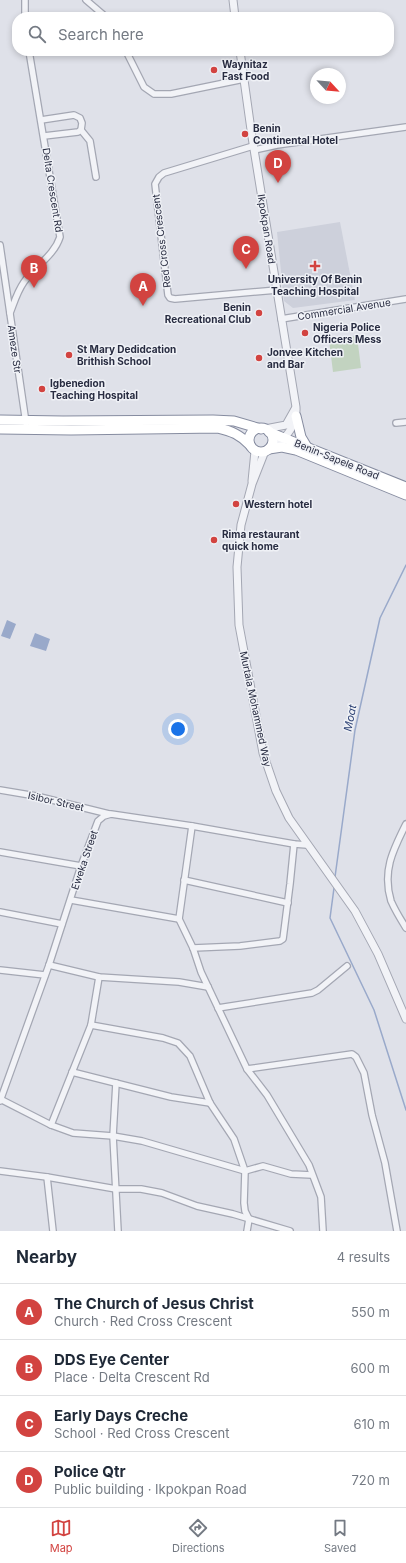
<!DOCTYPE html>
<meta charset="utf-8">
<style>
:root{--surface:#fff;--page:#f2f2f3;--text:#1f2937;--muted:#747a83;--line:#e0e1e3;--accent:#d24340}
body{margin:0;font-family:Inter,sans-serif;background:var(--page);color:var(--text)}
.compass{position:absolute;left:310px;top:68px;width:36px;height:36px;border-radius:50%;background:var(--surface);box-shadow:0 2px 6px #0003;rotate:116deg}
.you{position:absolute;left:178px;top:729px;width:14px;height:14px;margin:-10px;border:3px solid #fff;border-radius:50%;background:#1a73e8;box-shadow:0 0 0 6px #1a73e833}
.badge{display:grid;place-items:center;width:26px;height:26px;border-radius:50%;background:var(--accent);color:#fff;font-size:13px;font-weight:700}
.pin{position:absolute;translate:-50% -33px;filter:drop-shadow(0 1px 2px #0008)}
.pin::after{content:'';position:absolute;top:21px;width:14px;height:12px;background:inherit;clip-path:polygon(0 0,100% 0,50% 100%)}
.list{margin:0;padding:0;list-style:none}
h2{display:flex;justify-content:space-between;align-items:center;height:52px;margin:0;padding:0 16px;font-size:17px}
h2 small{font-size:13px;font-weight:400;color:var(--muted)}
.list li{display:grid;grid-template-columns:26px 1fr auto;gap:12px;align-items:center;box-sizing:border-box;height:56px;padding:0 16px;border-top:1px solid var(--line)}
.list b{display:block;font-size:15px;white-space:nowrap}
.list p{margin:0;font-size:13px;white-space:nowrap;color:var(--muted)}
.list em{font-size:13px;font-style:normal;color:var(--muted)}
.icon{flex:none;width:22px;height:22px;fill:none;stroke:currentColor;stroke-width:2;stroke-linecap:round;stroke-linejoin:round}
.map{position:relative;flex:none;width:406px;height:1231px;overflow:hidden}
.search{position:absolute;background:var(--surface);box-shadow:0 2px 6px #0003;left:12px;right:12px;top:12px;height:44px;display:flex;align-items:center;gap:10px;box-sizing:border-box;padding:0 14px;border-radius:16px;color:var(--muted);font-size:15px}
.sheet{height:276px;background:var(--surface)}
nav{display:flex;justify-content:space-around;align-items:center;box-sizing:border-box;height:56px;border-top:1px solid var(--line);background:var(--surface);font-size:11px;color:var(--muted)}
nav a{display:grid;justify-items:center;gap:2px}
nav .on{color:var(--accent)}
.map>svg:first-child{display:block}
.built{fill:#cdd0db}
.green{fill:#c2d3c0}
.water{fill:#99a9ca}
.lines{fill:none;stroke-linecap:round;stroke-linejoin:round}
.stream{stroke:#99a9ca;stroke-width:1.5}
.minor-casing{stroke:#a4a7b3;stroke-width:8}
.tertiary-casing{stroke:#a4a7b3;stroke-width:9}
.trunk-casing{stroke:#868ca0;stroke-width:11}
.minor{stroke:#f2f3f7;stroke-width:5.5}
.tertiary{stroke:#f2f3f7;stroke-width:7}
.trunk{stroke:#fff;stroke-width:9}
.poi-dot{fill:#d24340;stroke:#eff1f6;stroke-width:1.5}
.labels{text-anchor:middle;stroke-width:3;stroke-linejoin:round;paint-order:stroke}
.poi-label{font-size:10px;font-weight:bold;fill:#282c41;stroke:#eff1f6;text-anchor:start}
.street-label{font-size:10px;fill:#282c41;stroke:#eff1f6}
.water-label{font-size:11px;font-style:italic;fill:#304476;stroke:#eff1f6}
</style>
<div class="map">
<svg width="406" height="1231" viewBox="0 0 406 1231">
<rect width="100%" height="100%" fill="#dfe1e9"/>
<!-- built -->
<path class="built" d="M340,222l15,78 -62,8 -9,-7 -7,-69z"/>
<!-- green -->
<path class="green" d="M357,336l4,32 -28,4 -4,-32z"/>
<!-- water -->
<g class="water">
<path d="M7,620l9,4 -6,15 -9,-3z"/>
<path d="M35,633l15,6 -4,12 -16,-5z"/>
</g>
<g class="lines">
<!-- stream -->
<g class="stream">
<path d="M335,877l20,-147 25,-112 26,-53"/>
<path d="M334,888l-4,30 44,92 32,100"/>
</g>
<!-- minor casing -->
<g class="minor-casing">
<g id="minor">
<path d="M86,0l20,17"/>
<path d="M25,17v-17"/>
<path d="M126,51l18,36 10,7h17l73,-15"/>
<path d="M41,120l33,-5 6,3 2,5 -1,7 9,11 6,36"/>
<path d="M44,136l34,-4 3,-2"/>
<path d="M253,146l-89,27 -5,4 -4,7 13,111 2,3 5,1 102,-9"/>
<path d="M254,150l23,-5 129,-18"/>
<path d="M0,245l26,178"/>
<path d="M10,313c4,-10 7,-21 14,-31 11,-16 30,-26 36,-45l-31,-186"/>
<path d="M281,319l125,-20"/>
<path d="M396,423l10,-1"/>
<path d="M0,790l36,6 73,18"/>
<path d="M406,824c-13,26 -24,47 -15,77 4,9 10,19 15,27"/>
<path d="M192,826l-13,93 14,29 8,24 46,97 20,26 42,70 12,32 2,34"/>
<path d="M0,852l81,14"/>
<path d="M184,880l104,23"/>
<path d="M71,900l108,19"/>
<path d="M0,912l62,12"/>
<path d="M193,948l47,-2 40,-5 3,-2 7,-55 4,-40"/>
<path d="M49,965l50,12 80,5 29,5"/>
<path d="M0,970l45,5"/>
<path d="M218,1008l94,-15 6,-3 29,-24"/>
<path d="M91,1025l72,13 15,5 12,13 20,47 24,36 11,32 -1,32 1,8 4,8 -2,12"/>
<path d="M247,1069l105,-15 4,3 8,16 8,42 13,48 12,68"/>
<path d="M72,1072l99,25 39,6"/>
<path d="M116,1083l-3,53 5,95"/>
<path d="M0,1099l51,26 22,8 40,3 29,5 103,30 18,-5 28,8 21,1"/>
<path d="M0,1101l49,-136 32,-99 17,-45 6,-5 7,-2 81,12 102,18 13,1"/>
<path d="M51,1125l40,-100 8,-48"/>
<path d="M0,1171l47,6 69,12h25l21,4 35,13 36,8 57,17"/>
<path d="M47,1177l6,54"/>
</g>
</g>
<!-- tertiary casing -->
<g class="tertiary-casing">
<g id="tertiary">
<path d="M233,0l2,17"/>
<path d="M240,51l12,86 44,270c1,18 -8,28 -21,40"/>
<path d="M265,429l21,-4 9,-16"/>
<path d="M265,451l-13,33 -11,41 -4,42 2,58 24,128 13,38 13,27 66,93 23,43 28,65"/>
<path d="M252,481l3,-30"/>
</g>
</g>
<!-- trunk casing -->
<g class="trunk-casing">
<g id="trunk">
<path d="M296,416l5,21 6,10"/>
<path d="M0,420l63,1 150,-1 21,1 27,8"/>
<circle cx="261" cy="440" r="12"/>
<path d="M0,429l71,1 147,-2c14,3 22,7 32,17"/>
<path d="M269,432l137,55"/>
<path d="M269,449l13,-2 14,3 110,45"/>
</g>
</g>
<!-- minor -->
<use href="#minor" class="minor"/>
<!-- tertiary -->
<use href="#tertiary" class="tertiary"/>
<!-- trunk -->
<use href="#trunk" class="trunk"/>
</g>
<!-- markers -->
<g class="poi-dot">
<circle cx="214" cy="70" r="4"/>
<circle cx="245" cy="134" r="4"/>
<path d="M313 260h4v4h4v4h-4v4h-4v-4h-4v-4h4z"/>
<circle cx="259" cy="313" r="4"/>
<circle cx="305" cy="333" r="4"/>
<circle cx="69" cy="355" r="4"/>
<circle cx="259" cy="358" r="4"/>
<circle cx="42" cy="389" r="4"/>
<circle cx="236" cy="504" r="4"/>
<circle cx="214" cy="540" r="4"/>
</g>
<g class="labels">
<!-- poi labels -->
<g class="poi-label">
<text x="222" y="68">Waynitaz<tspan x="222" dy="12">Fast Food</tspan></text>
<text x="253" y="132">Benin<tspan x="253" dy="12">Continental Hotel</tspan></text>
<text x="315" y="283" text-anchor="middle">University Of Benin<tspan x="315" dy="12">Teaching Hospital</tspan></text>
<text x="251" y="311" text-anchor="end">Benin<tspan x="251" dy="12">Recreational Club</tspan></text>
<text x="313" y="331">Nigeria Police<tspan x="313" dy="12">Officers Mess</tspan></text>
<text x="77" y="353">St Mary Dedidcation<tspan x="77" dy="12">Brithish School</tspan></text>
<text x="267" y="356">Jonvee Kitchen<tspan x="267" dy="12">and Bar</tspan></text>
<text x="50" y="387">Igbenedion<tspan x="50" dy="12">Teaching Hospital</tspan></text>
<text x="244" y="508">Western hotel</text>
<text x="222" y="538">Rima restaurant<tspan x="222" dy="12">quick home</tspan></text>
</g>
<!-- street labels -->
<g class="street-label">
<text transform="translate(53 190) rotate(81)" y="4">Delta Crescent Rd</text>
<text transform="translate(267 229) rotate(81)" y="4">Ikpokpan Road</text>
<text transform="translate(161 241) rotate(-97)" y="4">Red Cross Crescent</text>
<text transform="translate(344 309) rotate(-9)" y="4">Commercial Avenue</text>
<text transform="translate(15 349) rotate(82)" y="4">Ameze Str</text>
<text transform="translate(337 459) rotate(22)" y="4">Benin-Sapele Road</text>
<text transform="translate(256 709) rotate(78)" y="4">Murtala Mohammed Way</text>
<text transform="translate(56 801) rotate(13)" y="4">Isibor Street</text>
<text transform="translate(84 860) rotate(-71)" y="4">Eweka Street</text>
</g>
<!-- water labels -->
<g class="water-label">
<text transform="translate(350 718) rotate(-79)" y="4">Moat</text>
</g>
</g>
</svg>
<svg class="compass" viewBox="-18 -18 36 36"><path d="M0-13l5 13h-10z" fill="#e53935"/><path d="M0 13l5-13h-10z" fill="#747a83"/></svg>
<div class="you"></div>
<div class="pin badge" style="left:143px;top:306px">A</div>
<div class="pin badge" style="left:34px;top:288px">B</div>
<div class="pin badge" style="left:246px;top:269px">C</div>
<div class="pin badge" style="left:278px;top:183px">D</div>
<div class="search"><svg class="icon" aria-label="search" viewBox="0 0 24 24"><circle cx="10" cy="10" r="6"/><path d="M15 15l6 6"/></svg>Search here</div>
</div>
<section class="sheet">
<h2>Nearby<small>4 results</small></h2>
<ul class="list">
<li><span class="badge">A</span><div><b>The Church of Jesus Christ</b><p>Church · Red Cross Crescent</p></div><em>550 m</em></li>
<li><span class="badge">B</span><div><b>DDS Eye Center</b><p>Place · Delta Crescent Rd</p></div><em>600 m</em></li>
<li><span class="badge">C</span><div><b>Early Days Creche</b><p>School · Red Cross Crescent</p></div><em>610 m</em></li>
<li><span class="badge">D</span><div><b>Police Qtr</b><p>Public building · Ikpokpan Road</p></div><em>720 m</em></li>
</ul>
</section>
<nav>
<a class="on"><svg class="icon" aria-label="map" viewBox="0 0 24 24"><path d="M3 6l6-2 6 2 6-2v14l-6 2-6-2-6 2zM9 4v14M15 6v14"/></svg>Map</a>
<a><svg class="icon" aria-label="directions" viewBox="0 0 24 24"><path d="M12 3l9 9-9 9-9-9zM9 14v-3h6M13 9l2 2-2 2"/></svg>Directions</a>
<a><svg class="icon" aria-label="saved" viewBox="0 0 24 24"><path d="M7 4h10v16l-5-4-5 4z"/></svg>Saved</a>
</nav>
